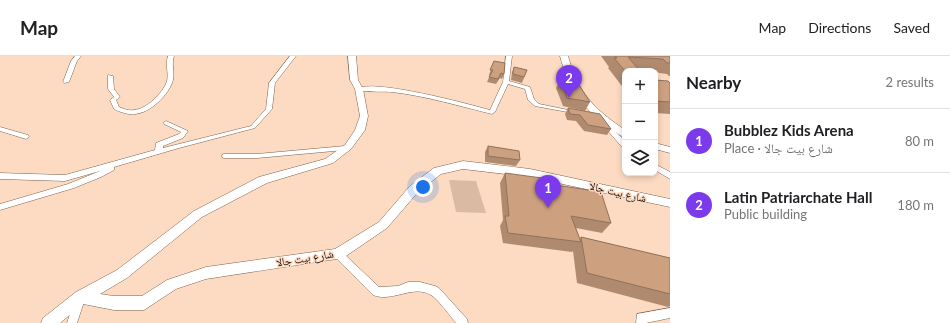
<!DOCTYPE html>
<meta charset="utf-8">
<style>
:root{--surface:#fff;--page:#f6f6f6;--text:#202124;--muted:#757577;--line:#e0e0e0;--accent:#7c3aed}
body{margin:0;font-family:Lato,"Noto Naskh Arabic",sans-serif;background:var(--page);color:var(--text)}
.controls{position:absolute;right:12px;top:12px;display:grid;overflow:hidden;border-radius:8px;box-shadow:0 2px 6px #0003}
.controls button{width:36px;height:36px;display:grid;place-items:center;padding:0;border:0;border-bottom:1px solid var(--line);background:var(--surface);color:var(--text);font:20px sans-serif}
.you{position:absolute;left:423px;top:131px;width:14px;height:14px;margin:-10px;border:3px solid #fff;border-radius:50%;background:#1a73e8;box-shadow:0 0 0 6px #1a73e833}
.badge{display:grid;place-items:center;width:26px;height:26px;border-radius:50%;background:var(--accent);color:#fff;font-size:13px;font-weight:700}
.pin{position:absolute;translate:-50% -33px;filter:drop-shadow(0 1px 2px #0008)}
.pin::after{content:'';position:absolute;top:21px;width:14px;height:12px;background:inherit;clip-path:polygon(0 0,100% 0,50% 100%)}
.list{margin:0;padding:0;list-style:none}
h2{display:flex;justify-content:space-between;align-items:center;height:52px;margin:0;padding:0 16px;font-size:17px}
h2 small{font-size:13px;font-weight:400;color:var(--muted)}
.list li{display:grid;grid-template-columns:26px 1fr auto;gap:12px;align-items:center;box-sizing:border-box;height:64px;padding:0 16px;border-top:1px solid var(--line)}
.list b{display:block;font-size:15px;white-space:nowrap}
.list p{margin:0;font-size:13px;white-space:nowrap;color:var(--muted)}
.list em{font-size:13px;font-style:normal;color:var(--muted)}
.icon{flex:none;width:22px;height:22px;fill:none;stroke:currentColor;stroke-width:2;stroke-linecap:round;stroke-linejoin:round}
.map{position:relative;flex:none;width:670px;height:267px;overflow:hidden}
header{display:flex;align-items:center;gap:24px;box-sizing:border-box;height:56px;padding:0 20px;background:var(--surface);border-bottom:1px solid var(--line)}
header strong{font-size:19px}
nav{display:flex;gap:22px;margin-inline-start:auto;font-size:14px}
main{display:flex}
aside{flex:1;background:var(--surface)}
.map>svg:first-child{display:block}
.green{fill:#dabaa2}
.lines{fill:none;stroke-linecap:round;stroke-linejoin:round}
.lane-casing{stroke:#7d614b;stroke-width:5}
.street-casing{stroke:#7d614b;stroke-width:1}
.secondary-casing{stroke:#7d614b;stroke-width:1}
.lane{stroke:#fff;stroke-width:4}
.street{fill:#fff;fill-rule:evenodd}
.secondary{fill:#fff;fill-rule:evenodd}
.wall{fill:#b08a6e}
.building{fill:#cda180;stroke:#90715a}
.labels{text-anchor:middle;stroke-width:3;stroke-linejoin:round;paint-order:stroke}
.street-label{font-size:11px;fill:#170c05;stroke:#fddbc3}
</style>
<header>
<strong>Map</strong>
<nav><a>Map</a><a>Directions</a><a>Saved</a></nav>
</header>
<main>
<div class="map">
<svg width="670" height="267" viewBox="0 0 670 267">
<rect width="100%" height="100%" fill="#fddbc3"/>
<!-- green -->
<path class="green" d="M449,124l27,1 10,32 -30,-1z"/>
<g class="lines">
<!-- lane casing -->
<g class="lane-casing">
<path id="lane" d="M224,100h33l88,-8"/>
</g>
<!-- street casing -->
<g class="street-casing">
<g id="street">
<path d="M75,0h6l-4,5 -8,21 -5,1 -1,-1 8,-21z"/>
<path d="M168,0h6c-3,9 1,16 -1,24 -4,15 -23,33 -38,34 -7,1 -15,-2 -21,-5l-4,-9 4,-3 -6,-8v-14l5,1 1,13 6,8 -4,3 3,7c5,2 10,4 15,3 13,-1 29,-17 33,-29 2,-8 -2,-16 1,-25z"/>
<path d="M290,0h6l-21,27 -3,26 -17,19 -76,20 -65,19v3l-13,7 -27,11 -74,22v-6l68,-20 32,-13 -35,10 -65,-2v-6l65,2 90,-25 1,-7 23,-9 2,-2 -17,-8 -1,-1 3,-2 22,10 -5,7 -20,8v2l88,-22 15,-17 3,-26z"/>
<path d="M506,0h6l-3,25 21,6 4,12 5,5 39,8v2l-43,-8 -7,-6 -3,-11 -17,-5 -13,28 -3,2c-33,-8 -66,-18 -100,-22 -8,-1 -30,1 -36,-3 16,-11 112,15 134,21l13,-28z"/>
<path d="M603,64l2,1 20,20v6h-3l-21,-24v-2z"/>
<path d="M0,71l28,8 1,2 -3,2 -26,-8z"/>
<path d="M655,108l15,8v7l-15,-9z"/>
<path d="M338,194l3,1 38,36 19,-1 10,-4h12l15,4 4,2 28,31 1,4h-12c-5,-6 -19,-25 -25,-28 -18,-11 -39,8 -58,0l-38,-38 -2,-3 2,-3z"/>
<path d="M80,238l4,2 1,3 -8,24h-10l9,-27z"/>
<path d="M670,252v10l-24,5h-10l1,-9z"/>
</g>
</g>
<!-- secondary casing -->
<g class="secondary-casing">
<g id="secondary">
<path d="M348,0h8l2,24 5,9 5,27 -3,14 -14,19 -18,14 -66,20 -65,34 -75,61 -27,16 14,2h28l25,-16 39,-13 129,-18 44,-27 31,-36 24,-18 29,-7 67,8 140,30v8l-140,-30 -67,-8 -22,5 -23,18 -31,36 -44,30 -137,21 -30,10 -32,21h-30l-31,-6 -23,19h-19l2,-5 33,-26 41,-22 77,-59 65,-34 66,-18 20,-14 10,-15 5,-14 -5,-27 -5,-9z"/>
<path d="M560,0h8c10,37 26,53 57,74v7c-5,-1 -9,-5 -14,-8 -26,-17 -43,-42 -51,-73z"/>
<path d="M655,87l15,4v6l-15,-4z"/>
</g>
</g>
<!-- lane -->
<use href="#lane" class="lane"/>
<!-- street -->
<use href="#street" class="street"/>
<!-- secondary -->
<use href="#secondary" class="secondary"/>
</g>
<!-- wall -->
<g class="wall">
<path d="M601,0h69v20h-1l-2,-2 -8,-1 -3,-3 -18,-1 -13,2v19l-17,-22 1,-1z"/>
<path d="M494,5l10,13 -2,5 -2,-1 -4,6 -9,-2 3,-7h-1z"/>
<path d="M514,11l13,3 -5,13 -11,-3 1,-8z"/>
<path d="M561,23l29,23 -5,9 -22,-5 -7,-18z"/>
<path d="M655,24l15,3v31l-15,-1z"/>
<path d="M568,52l43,21 -4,6 -23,-4 -8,-10 -9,-1 -2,-6z"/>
<path d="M488,90l32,14 -4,6 -31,-4v-10z"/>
<path d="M505,117l38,10 68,40 -9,10 -26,-5 4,11 1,-2 89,21v48l-2,1 -91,-24 -4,-32 -1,1 -69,-9 -3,-17 3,-6 -3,-37z"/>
</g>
<!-- building -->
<g class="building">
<path d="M615,0h55v7h-3l-4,-4 -35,-2 12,14h-15l-11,-13h3z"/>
<path d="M494,5l11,2 -1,11 -3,-1 -3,6 -9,-2 4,-7h-3z"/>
<path d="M514,11l13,3 -3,7 -11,-3z"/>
<path d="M561,23l16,3 13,20 -23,-4z"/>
<path d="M655,24l13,1 2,2v19l-15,-1z"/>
<path d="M568,52l32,6 11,15 -23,-4 -8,-10 -10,-1z"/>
<path d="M488,90l31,5 1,9 -32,-4z"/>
<path d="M505,117l37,5 1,5 58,9 10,31 -40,-7 10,26 -73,-9 -3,-17h4z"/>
<path d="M581,181l89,21v36l-83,-21z"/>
</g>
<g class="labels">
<!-- street labels -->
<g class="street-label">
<text transform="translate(618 136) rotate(13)" y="4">شارع بيت جالا</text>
<text transform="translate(305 202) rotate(-9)" y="4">شارع بيت جالا</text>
</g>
</g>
</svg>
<div class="controls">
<button>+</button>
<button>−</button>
<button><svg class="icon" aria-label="layers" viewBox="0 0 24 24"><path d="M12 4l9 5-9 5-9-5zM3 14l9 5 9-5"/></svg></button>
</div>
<div class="you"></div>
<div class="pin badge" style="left:548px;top:152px">1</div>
<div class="pin badge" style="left:569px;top:42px">2</div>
</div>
<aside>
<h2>Nearby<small>2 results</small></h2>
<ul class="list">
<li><span class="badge">1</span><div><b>Bubblez Kids Arena</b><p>Place · شارع بيت جالا</p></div><em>80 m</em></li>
<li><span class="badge">2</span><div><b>Latin Patriarchate Hall</b><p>Public building</p></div><em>180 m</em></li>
</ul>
</aside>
</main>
